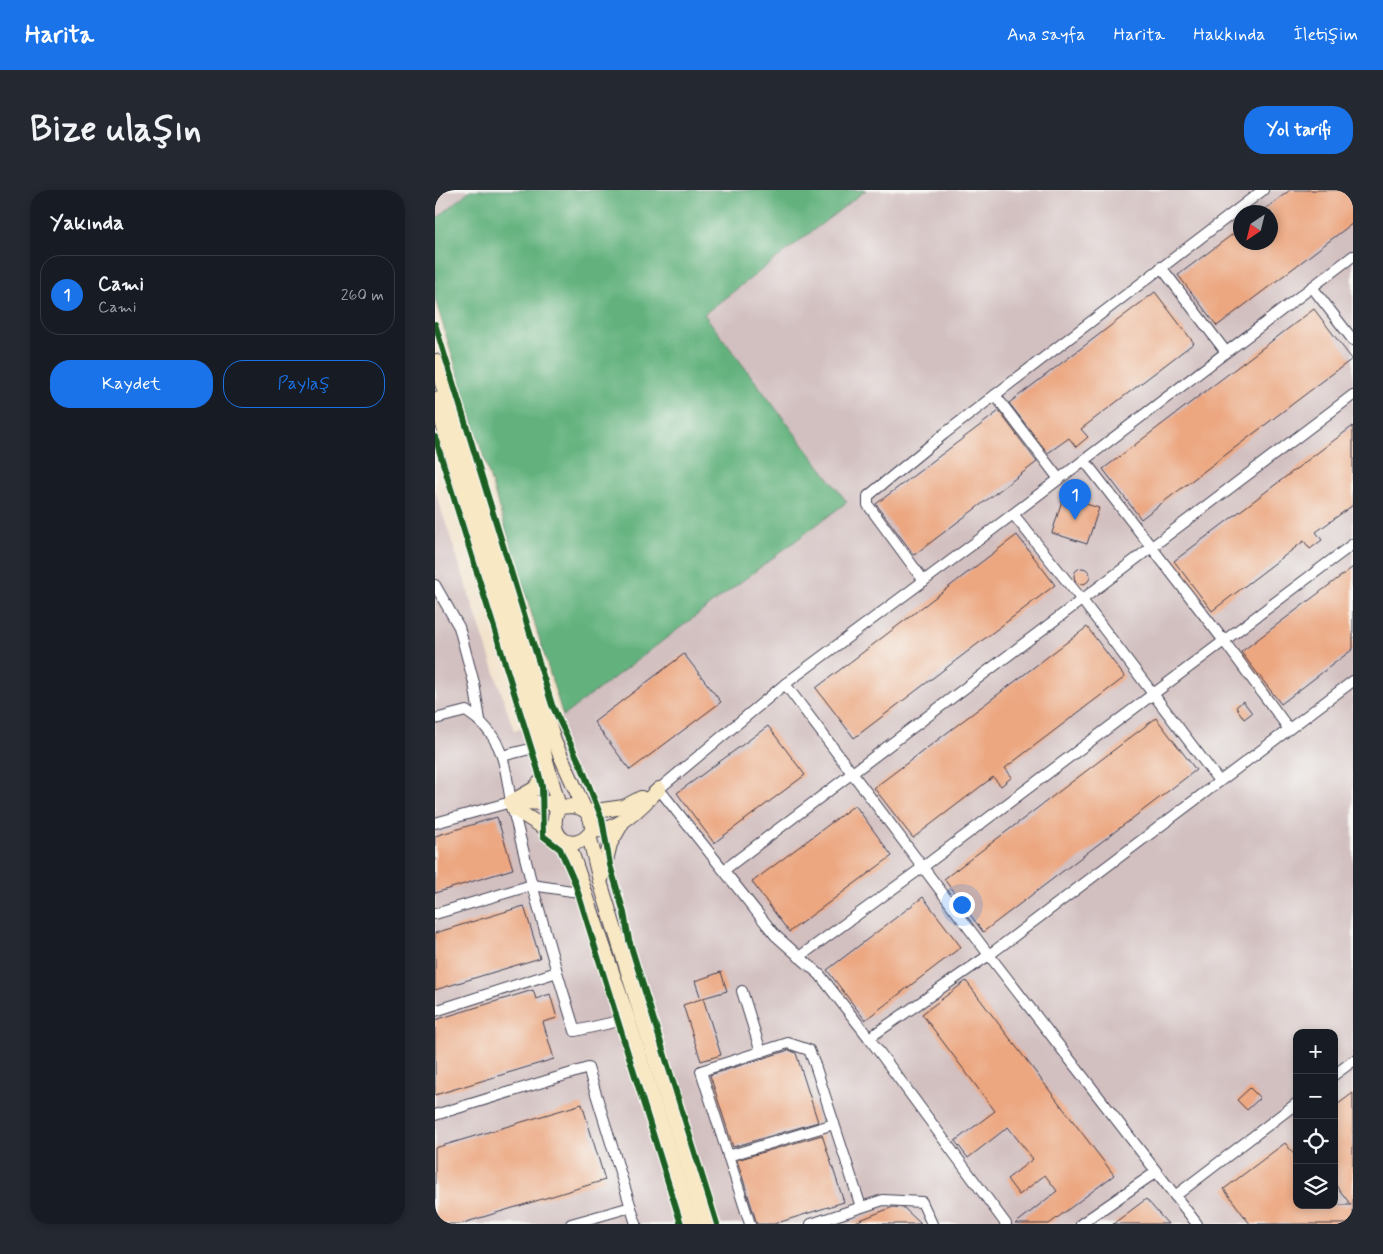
<!DOCTYPE html>
<html lang="tr">
<meta charset="utf-8">
<style>
:root{--surface:#171b24;--page:#242831;--text:#f1f3f6;--muted:#9ea1a6;--line:#363941;--accent:#1a73e8}
body{margin:0;font-family:Mynerve,sans-serif;background:var(--page);color:var(--text)}
.controls{position:absolute;right:15px;bottom:15px;display:grid;overflow:hidden;border-radius:10px;box-shadow:0 2px 8px #0003}
.controls button{width:45px;height:45px;display:grid;place-items:center;padding:0;border:0;border-bottom:1px solid var(--line);background:var(--surface);color:var(--text);font:25px sans-serif}
.compass{position:absolute;left:798px;top:15px;width:45px;height:45px;border-radius:50%;background:var(--surface);box-shadow:0 2px 8px #0003;rotate:215deg}
.you{position:absolute;left:526px;top:714px;width:18px;height:18px;margin:-12px;border:4px solid #fff;border-radius:50%;background:#1a73e8;box-shadow:0 0 0 8px #1a73e833}
.badge{display:grid;place-items:center;width:32px;height:32px;border-radius:50%;background:var(--accent);color:#fff;font-size:16px;font-weight:700}
.pin{position:absolute;translate:-50% -41px;filter:drop-shadow(0 1px 2px #0008)}
.pin::after{content:'';position:absolute;top:26px;width:18px;height:15px;background:inherit;clip-path:polygon(0 0,100% 0,50% 100%)}
.list{margin:0;padding:0;list-style:none}
h2{display:flex;justify-content:space-between;align-items:center;height:65px;margin:0;padding:0 20px;font-size:21px}
h2 small{font-size:16px;font-weight:400;color:var(--muted)}
.list li{display:grid;grid-template-columns:32px 1fr auto;gap:15px;align-items:center;box-sizing:border-box;height:80px;margin:0 10px 10px;padding:0 10px;border:1px solid var(--line);border-radius:20px}
.list b{display:block;font-size:19px;white-space:nowrap}
.list p{margin:0;font-size:16px;white-space:nowrap;color:var(--muted)}
.list em{font-size:16px;font-style:normal;color:var(--muted)}
.actions{display:flex;gap:10px;padding:15px 20px}
.actions a{flex:1;padding:11px 0;border:1px solid var(--accent);border-radius:20px;text-align:center;font-size:18px;color:var(--accent)}
.actions .main{background:var(--accent);color:#fff}
.icon{flex:none;width:28px;height:28px;fill:none;stroke:currentColor;stroke-width:2;stroke-linecap:round;stroke-linejoin:round}
.map{position:relative;flex:none;width:918px;height:1034px;overflow:hidden;border-radius:20px}
header{display:flex;align-items:center;gap:30px;box-sizing:border-box;height:70px;padding:0 25px;background:var(--accent);color:#fff}
header strong{font-size:24px}
nav{display:flex;gap:28px;margin-inline-start:auto;font-size:18px}
.intro{display:flex;align-items:center;justify-content:space-between;box-sizing:border-box;height:120px;padding:0 30px}
h1{margin:0;font-size:35px}
.button{padding:12px 22px;border-radius:20px;background:var(--accent);color:#fff;font-size:18px;font-weight:700}
main{display:flex;gap:30px;padding:0 30px}
aside{flex:1;background:var(--surface);border-radius:20px;box-shadow:0 2px 8px #0003}
.map>svg:first-child{display:block}
.industrial{fill:#d2bfc0;fill-rule:evenodd}
.forest{fill:#64b27e;stroke:#436a5c}
.building{fill:#eca781}
.lines{fill:none;stroke-linecap:round;stroke-linejoin:round}
.street-casing{stroke:#413f51;stroke-width:12}
.secondary-casing{stroke:#413f51;stroke-width:16}
.street{stroke:#fff;stroke-width:10}
.secondary{stroke:#f8e8c3;stroke-width:14}
.cycleway-casing{stroke:#f6f6f2;stroke-width:9}
.cycleway{stroke:#1b5e20;stroke-width:6}
</style>
<header>
<strong>Harita</strong>
<nav><a>Ana sayfa</a><a>Harita</a><a>Hakkında</a><a>İletişim</a></nav>
</header>
<div class="intro"><h1>Bize ulaşın</h1><a class="button">Yol tarifi</a></div>
<main>
<aside>
<h2>Yakında<small></small></h2>
<ul class="list">
<li><span class="badge">1</span><div><b>Cami</b><p>Cami</p></div><em>260 m</em></li>
</ul>
<div class="actions"><a class="main">Kaydet</a><a>Paylaş</a></div>
</aside>
<div class="map">
<svg width="918" height="1034" viewBox="0 0 918 1034">
<rect width="100%" height="100%" fill="#f6f6f2"/>
<filter id="ink" filterUnits="userSpaceOnUse"><feTurbulence type="fractalNoise" baseFrequency=".02" numOctaves="2"/><feDisplacementMap in="SourceGraphic" scale="10" xChannelSelector="R" yChannelSelector="G"/><feConvolveMatrix kernelMatrix="1 2 1 2 8 2 1 2 1" color-interpolation-filters="sRGB"/></filter>
<filter id="wash" filterUnits="userSpaceOnUse"><feTurbulence type="fractalNoise" baseFrequency=".0096" numOctaves="4" result="noise"/><feDisplacementMap in="SourceGraphic" scale="20" xChannelSelector="R" yChannelSelector="G"/><feGaussianBlur stdDeviation="1.12" result="paint"/><feColorMatrix in="noise" values="0 0 0 0 0 0 0 0 0 0 0 0 0 0 0 0 0 1.4 0 .05"/><feComposite in="paint" operator="in"/></filter>
<g filter="url(#wash)">
<rect width="100%" height="100%" fill="#f3e3cc"/>
<!-- industrial -->
<g class="industrial">
<path d="M0,0h35l-35,30z"/>
<path d="M431,0h487v1034h-918v-734l79,241 49,-15 284,-214 -143,-188zM806,22h30v30h-30zM862,843h37v172h-37z"/>
</g>
<!-- forest -->
<path class="forest" d="M35,0h396l-162,124 143,188 -284,214 -128,-417v-79z"/>
<g id="blocks">
<!-- building -->
<g class="building">
<path d="M855,0h63v33l-136,103 -39,-51 63,-47v14h30v-30h-10z"/>
<path d="M720,102l39,51 -113,86 7,8 -12,10 -7,-9 -21,15 -39,-50z"/>
<path d="M879,119l38,50 -211,160 -38,-50z"/>
<path d="M564,221l38,51 -123,93 -38,-51z"/>
<path d="M918,236v79l-37,27 6,8 -12,9 -6,-8 -92,70 -38,-50z"/>
<path d="M628,307l36,11 -12,36 -35,-11z"/>
<path d="M582,345l38,50 -201,153 -38,-50z"/>
<path d="M918,377v82l-72,55 -40,-52z"/>
<circle cx="647" cy="386" r="8"/>
<path d="M652,437l38,50 -120,91 7,9 -11,9 -8,-9 -80,61 -39,-50z"/>
<path d="M249,464l37,48 -91,68 -36,-48z"/>
<path d="M808,511l9,12 -8,6 -8,-12z"/>
<path d="M721,528l40,52 -213,162 -39,-53z"/>
<path d="M333,536l37,49 -91,68 -37,-50z"/>
<path d="M420,615l37,51 -103,76 -37,-50z"/>
<path d="M62,627l16,52 -78,24v-57z"/>
<path d="M488,707l38,50 -96,73 -38,-50z"/>
<path d="M89,716l16,52 -105,32v-57z"/>
<path d="M286,782l6,19 -24,7 18,57 -20,6 -18,-56 18,-6 -6,-18z"/>
<path d="M531,791l148,194 -65,49h-34l42,-33 -12,-16 -26,20 -12,-16 26,-20 -25,-32 -40,31 -13,-17 40,-30 -73,-97z"/>
<path d="M98,800l3,9 14,-5 7,24 -14,4 11,37 -119,36v-75z"/>
<path d="M354,860l7,3 22,69 -85,25 -23,-72z"/>
<path d="M815,898l10,10 -13,12 -10,-10z"/>
<path d="M918,903v131h-103l-26,-35 61,-46 12,15v47h54l-17,-22v-76z"/>
<path d="M147,914l23,76 -145,44h-25v-76z"/>
<path d="M387,945l22,67 -70,22h-17l-20,-64z"/>
<path d="M711,1009l22,25h-55z"/>
<path d="M458,1017l11,1 17,16h-71z"/>
</g>
</g>
</g>
<g filter="url(#ink)">
<use href="#blocks" fill-opacity="0" stroke="#413f51" stroke-width="1"/>
<g class="lines">
<!-- street casing -->
<g class="street-casing">
<g id="street">
<path d="M726,77l65,85"/>
<path d="M877,97l41,53"/>
<path d="M560,205l64,84"/>
<path d="M649,270l140,181 65,88"/>
<path d="M578,324l69,86 137,181"/>
<path d="M489,391l-56,-76v-9l76,-62 319,-244"/>
<path d="M0,395l24,42 15,56 6,37"/>
<path d="M350,494l204,271 208,269"/>
<path d="M0,529l31,-8c37,24 38,50 45,91"/>
<path d="M67,566l40,-10"/>
<path d="M0,633l76,-21 21,83 25,87 -122,39"/>
<path d="M289,680l629,-475"/>
<path d="M0,724l97,-29 53,8"/>
<path d="M364,767l124,-90 430,-323"/>
<path d="M122,782l18,59 53,-12"/>
<path d="M307,801l19,61"/>
<path d="M434,848l120,-83 364,-274"/>
<path d="M899,885l19,-14"/>
<path d="M0,925l153,-47 48,156"/>
<path d="M293,966l106,-32"/>
<path d="M740,1006l122,-93"/>
<path d="M136,1034l60,-17"/>
<path d="M315,1034l-49,-153 87,-28 21,7 6,15 46,142"/>
<path d="M376,1034l72,-24 39,2 10,22"/>
<path d="M571,1034l-137,-186 -49,-63 -45,-40 -116,-146 126,-105 195,-145 373,-283"/>
<path d="M646,1034l75,-52"/>
</g>
</g>
<!-- secondary casing -->
<g class="secondary-casing">
<g id="secondary">
<path d="M0,171l119,380 31,69"/>
<path d="M0,209l107,347 17,61"/>
<path d="M76,612l23,-13 10,-11 2,-16"/>
<path d="M76,612l40,1 7,7"/>
<path d="M138,616c15,2 19,11 19,25 -20,27 -48,3 -33,-24z"/>
<path d="M78,618l30,19 15,8"/>
<path d="M153,622l36,-5 17,-9"/>
<path d="M157,641c30,-1 47,-23 67,-42"/>
<path d="M154,645l12,50 105,339"/>
<path d="M127,649l10,15 56,165 64,205"/>
<path d="M167,687l8,-33 12,-21"/>
</g>
</g>
<!-- street -->
<use href="#street" class="street"/>
<!-- secondary -->
<use href="#secondary" class="secondary"/>
<!-- cycleway casing -->
<g class="cycleway-casing">
<g id="cycleway">
<path d="M0,134l117,381 30,63 20,51 8,46 14,48 5,27 88,284"/>
<path d="M0,247l103,333 4,16 1,50 17,13 15,34 106,341"/>
</g>
</g>
<!-- cycleway -->
<use href="#cycleway" class="cycleway"/>
</g>
</g>
</svg>
<div class="controls">
<button>+</button>
<button>−</button>
<button><svg class="icon" aria-label="locate" viewBox="0 0 24 24"><circle cx="12" cy="12" r="6"/><path d="M12 2v4M12 18v4M2 12h4M18 12h4"/></svg></button>
<button><svg class="icon" aria-label="layers" viewBox="0 0 24 24"><path d="M12 4l9 5-9 5-9-5zM3 14l9 5 9-5"/></svg></button>
</div>
<svg class="compass" viewBox="-18 -18 36 36"><path d="M0-13l5 13h-10z" fill="#e53935"/><path d="M0 13l5-13h-10z" fill="#9ea1a6"/></svg>
<div class="you"></div>
<div class="pin badge" style="left:640px;top:330px">1</div>
</div>
</main>
